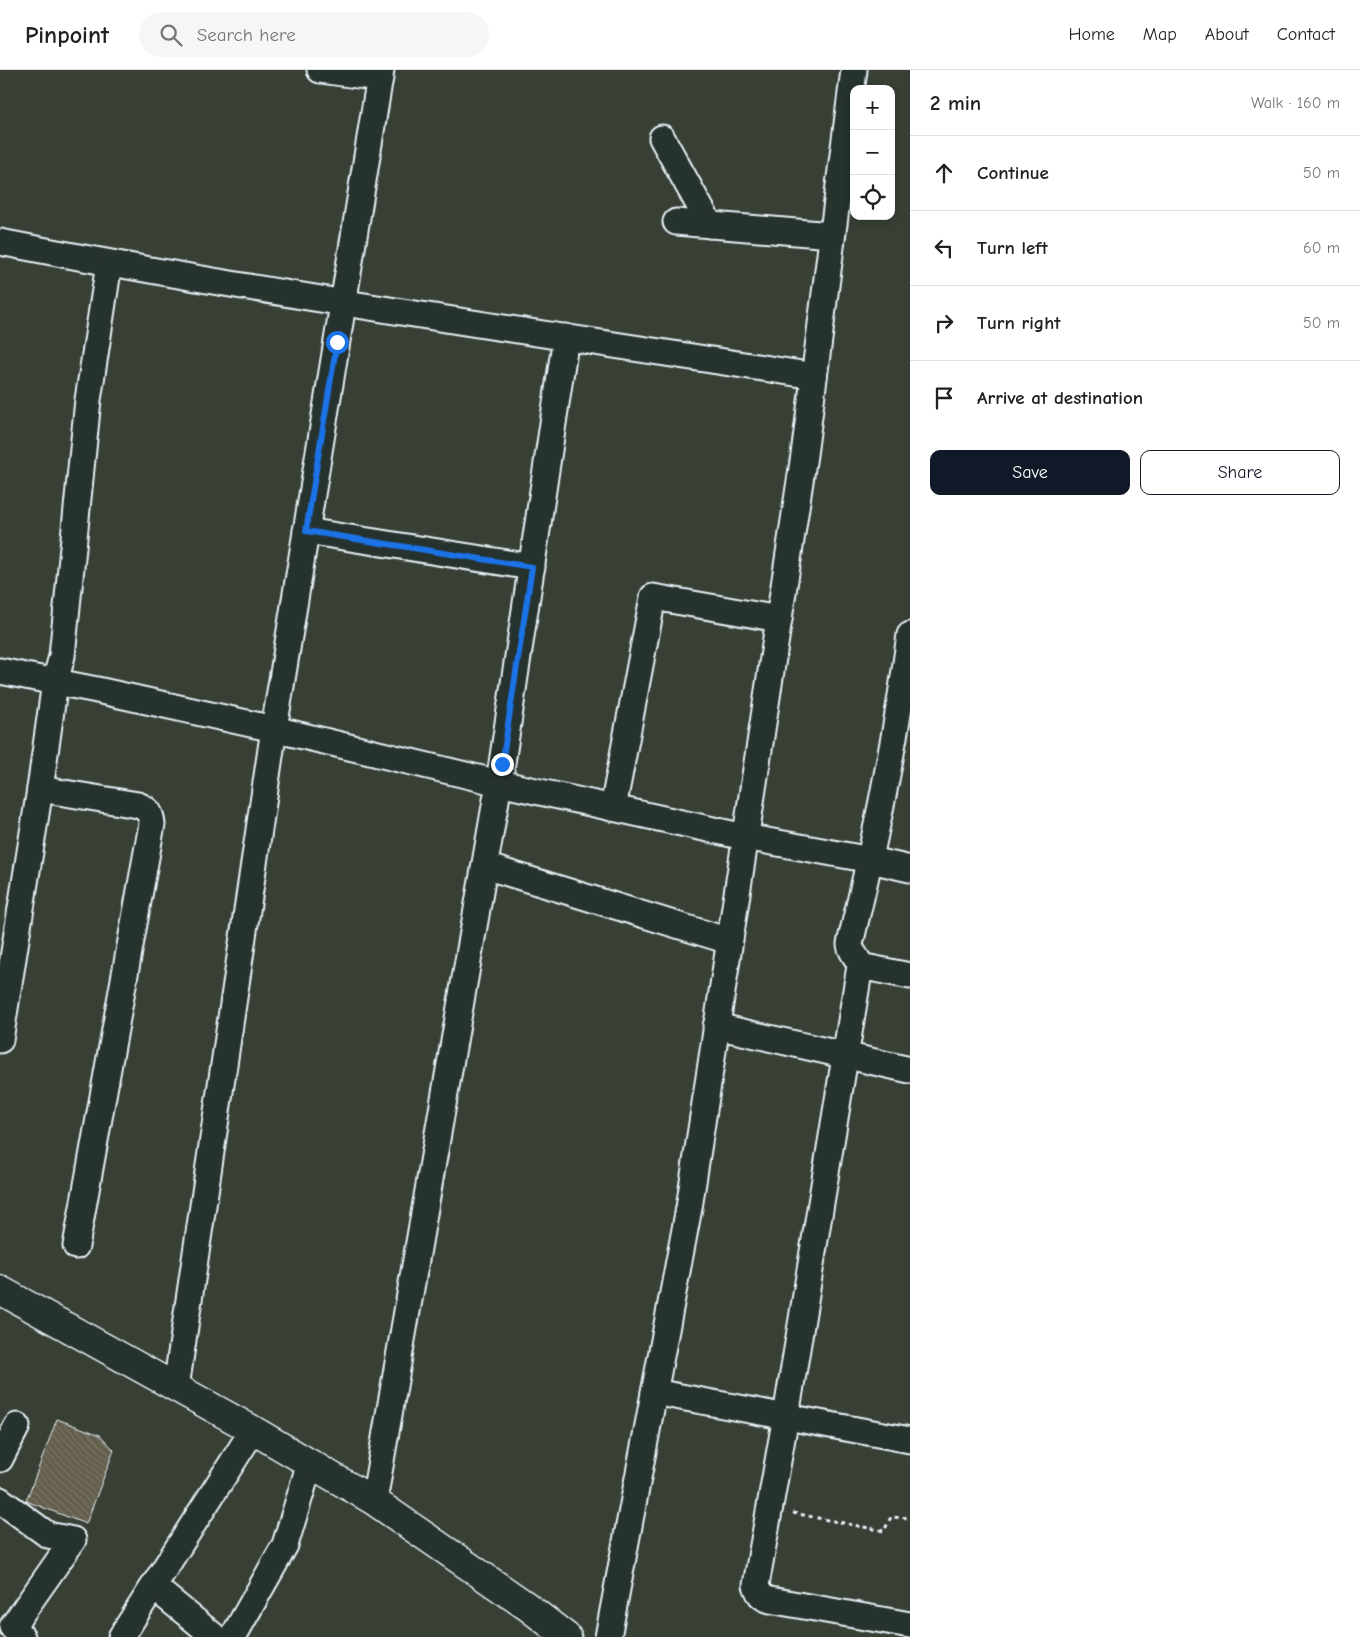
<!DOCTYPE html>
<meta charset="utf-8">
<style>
:root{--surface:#fff;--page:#f6f6f6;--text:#202124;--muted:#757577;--line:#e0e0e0;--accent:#111827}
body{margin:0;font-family:"Comic Neue",sans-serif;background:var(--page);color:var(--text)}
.controls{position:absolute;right:15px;top:15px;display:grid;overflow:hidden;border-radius:10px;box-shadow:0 2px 8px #0003}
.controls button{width:45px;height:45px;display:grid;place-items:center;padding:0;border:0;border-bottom:1px solid var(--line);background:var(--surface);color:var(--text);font:25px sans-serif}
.stop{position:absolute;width:15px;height:15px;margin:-11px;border:4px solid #1a73e8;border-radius:50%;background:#fff}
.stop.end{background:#1a73e8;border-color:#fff;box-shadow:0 1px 5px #0008}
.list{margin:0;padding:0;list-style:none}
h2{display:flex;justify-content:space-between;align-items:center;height:65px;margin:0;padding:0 20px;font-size:21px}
h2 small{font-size:16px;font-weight:400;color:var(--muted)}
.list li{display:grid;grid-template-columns:32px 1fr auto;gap:15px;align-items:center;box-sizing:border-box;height:75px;padding:0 20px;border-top:1px solid var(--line)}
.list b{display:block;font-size:19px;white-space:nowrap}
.list em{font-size:16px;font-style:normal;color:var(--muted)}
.actions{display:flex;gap:10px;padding:15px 20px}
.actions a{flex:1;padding:11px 0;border:1px solid var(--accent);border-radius:10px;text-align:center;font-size:18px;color:var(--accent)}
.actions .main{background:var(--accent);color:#fff}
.icon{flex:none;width:28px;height:28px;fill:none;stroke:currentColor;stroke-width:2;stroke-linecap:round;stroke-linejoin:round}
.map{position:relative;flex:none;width:910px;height:1567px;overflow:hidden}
header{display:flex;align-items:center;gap:30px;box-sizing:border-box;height:70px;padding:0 25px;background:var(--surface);border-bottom:1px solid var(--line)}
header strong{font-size:24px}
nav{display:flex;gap:28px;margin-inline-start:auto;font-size:18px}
.search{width:350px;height:45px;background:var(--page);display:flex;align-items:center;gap:12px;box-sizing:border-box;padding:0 18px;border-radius:28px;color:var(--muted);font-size:19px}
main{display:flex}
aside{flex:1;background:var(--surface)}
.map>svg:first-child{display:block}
.building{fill:url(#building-back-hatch);stroke:#e8f1f8}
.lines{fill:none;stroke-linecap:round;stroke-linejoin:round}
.minor-casing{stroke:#e8f1f8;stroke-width:29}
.major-casing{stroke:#e8f1f8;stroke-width:31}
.path{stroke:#e8f1f8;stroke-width:3;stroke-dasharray:4 4;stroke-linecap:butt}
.minor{stroke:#26332d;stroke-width:25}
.major{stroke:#26332d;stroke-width:28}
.route{stroke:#1a73e8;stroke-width:6}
</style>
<header>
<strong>Pinpoint</strong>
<div class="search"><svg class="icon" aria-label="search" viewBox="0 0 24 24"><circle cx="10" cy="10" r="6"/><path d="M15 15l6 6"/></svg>Search here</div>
<nav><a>Home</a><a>Map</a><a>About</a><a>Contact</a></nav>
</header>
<main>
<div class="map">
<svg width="910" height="1567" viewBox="0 0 910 1567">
<defs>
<pattern id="building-back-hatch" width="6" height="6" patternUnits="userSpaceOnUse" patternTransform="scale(1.25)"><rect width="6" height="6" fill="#635d4c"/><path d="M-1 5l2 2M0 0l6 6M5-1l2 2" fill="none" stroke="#797567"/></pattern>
</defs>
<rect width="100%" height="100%" fill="#384036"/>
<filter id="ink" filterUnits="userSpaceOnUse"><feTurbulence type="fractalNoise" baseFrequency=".02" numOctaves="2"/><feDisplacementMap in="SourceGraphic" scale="10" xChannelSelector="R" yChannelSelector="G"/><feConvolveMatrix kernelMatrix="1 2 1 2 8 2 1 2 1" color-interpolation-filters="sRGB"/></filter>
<g filter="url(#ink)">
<!-- building -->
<path class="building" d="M57,1349l43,16 14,15 -28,74 -60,-23z"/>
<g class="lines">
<!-- minor casing -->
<g class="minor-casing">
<g id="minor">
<path d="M320,0l60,8"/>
<path d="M662,68l48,87"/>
<path d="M676,152l156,13"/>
<path d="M0,172c270,53 542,91 814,134"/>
<path d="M306,461l226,36"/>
<path d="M910,565c-14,104 -35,207 -60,309 0,8 9,14 10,22l-74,450 -30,169c3,9 5,12 14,15l140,25"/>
<path d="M0,601l97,19 177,39 225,54 246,54 126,23 39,9"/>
<path d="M40,719l98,16c10,4 13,8 14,19l-76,422"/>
<path d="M613,738l40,-211 126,22"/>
<path d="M485,796l244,75"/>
<path d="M860,896l50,10"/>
<path d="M716,956l194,44"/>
<path d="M0,970l40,-251 15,-107 7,-26 26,-256 21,-136"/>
<path d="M176,1317l98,-658 107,-659"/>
<path d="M654,1322l256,48"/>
<path d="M0,1389l17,-33"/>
<path d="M0,1430l48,35 25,5 -61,87 10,10"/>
<path d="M374,1431l125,-718 67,-446"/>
<path d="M154,1517l61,50"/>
<path d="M121,1567l132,-207"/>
<path d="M233,1567l52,-92 25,-82"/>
<path d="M608,1567l81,-429 115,-753 50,-385"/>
</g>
</g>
<!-- major casing -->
<g class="major-casing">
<path id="major" d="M0,1220l253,140 121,71 154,106 39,30"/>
</g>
<!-- path -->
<path class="path" d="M793,1443l91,18 7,-14 19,1"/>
<!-- minor -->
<use href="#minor" class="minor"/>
<!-- major -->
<use href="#major" class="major"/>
</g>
</g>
<g class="lines" filter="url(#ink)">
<!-- route -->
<path class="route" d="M337,272l-31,189 226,36 -30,197"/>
</g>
</svg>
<div class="controls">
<button>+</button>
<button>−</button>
<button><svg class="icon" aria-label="locate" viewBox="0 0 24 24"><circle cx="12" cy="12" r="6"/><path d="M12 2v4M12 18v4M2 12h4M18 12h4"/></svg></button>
</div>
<div class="stop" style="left:337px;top:272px"></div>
<div class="stop end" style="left:502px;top:694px"></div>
</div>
<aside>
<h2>2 min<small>Walk · 160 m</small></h2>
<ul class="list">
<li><svg class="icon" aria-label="ahead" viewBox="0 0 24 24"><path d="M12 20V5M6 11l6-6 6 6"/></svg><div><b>Continue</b></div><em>50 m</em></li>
<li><svg class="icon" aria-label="left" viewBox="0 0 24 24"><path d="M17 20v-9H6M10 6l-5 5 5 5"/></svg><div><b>Turn left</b></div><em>60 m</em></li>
<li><svg class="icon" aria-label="right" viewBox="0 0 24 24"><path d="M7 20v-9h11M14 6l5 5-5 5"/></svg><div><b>Turn right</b></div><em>50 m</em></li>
<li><svg class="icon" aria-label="arrive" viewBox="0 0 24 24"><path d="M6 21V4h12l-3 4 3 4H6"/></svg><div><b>Arrive at destination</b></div></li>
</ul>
<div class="actions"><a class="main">Save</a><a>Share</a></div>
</aside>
</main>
